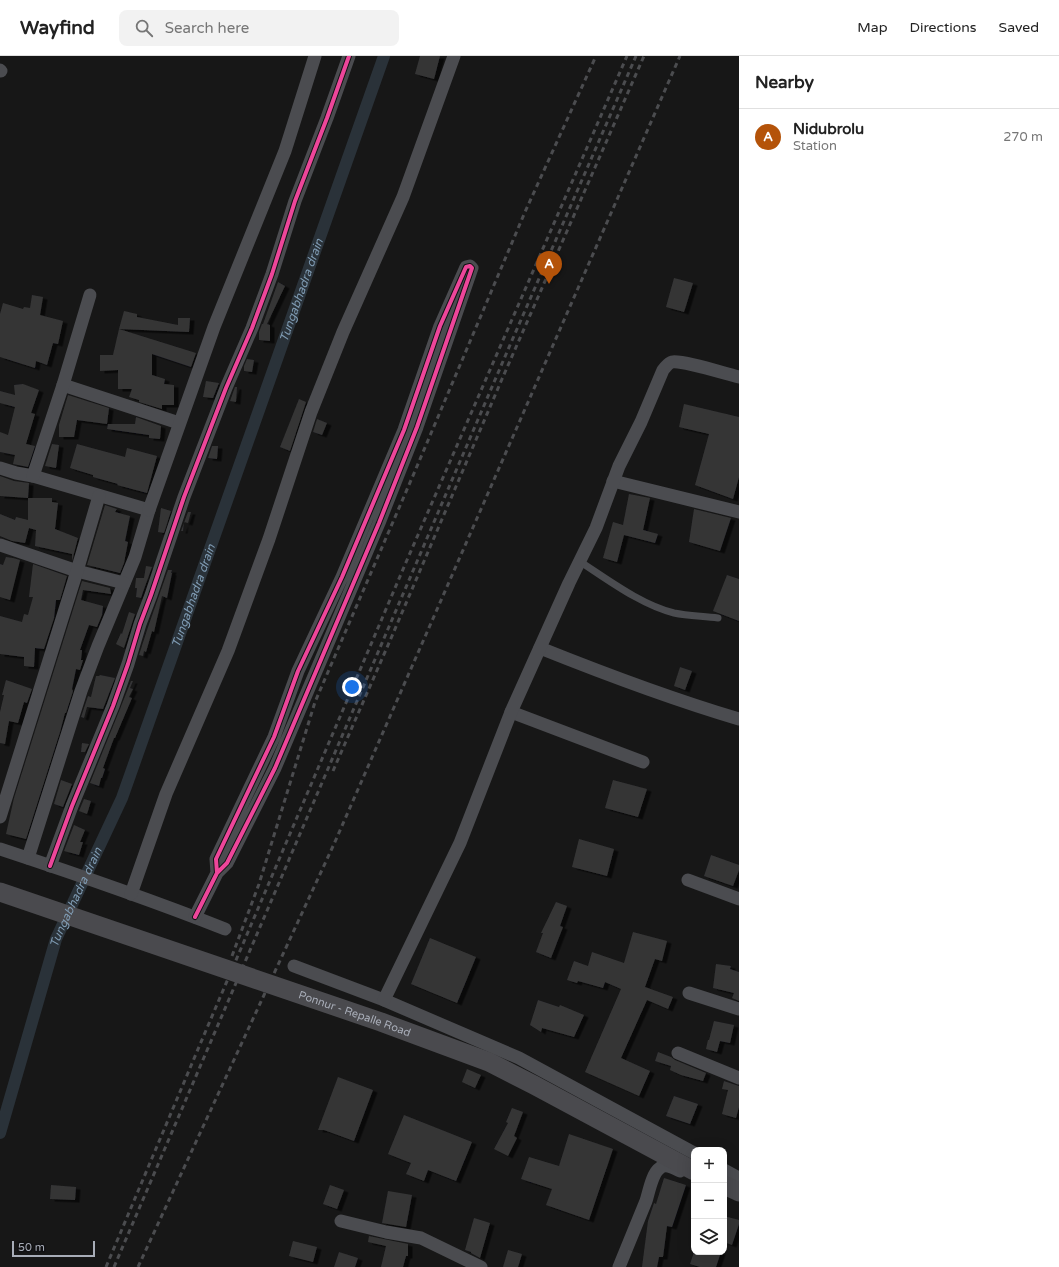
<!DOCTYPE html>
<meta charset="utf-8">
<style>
:root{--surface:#fff;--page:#f2f2f2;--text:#222;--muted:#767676;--line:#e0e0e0;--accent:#b45309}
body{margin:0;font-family:"Varela Round",sans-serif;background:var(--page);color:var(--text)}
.controls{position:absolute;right:12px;bottom:12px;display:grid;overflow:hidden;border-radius:8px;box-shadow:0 4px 16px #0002}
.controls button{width:36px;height:36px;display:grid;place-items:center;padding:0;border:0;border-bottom:1px solid var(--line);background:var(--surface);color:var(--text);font:20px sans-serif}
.scale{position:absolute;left:12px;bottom:10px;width:83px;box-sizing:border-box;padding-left:4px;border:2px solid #a8adb8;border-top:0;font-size:11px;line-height:14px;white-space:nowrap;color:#a8adb8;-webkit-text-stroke:3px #111113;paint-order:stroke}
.you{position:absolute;left:352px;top:631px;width:14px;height:14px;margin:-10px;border:3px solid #fff;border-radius:50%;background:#1a73e8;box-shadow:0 0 0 6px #1a73e833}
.badge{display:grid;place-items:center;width:26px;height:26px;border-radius:50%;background:var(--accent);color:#fff;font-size:13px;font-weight:700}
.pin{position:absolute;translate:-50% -33px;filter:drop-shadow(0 1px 2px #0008)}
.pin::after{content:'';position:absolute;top:21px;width:14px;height:12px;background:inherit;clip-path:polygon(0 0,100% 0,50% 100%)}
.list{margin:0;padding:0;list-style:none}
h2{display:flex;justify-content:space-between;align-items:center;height:52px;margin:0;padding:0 16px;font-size:17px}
h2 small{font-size:13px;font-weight:400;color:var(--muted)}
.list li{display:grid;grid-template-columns:26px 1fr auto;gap:12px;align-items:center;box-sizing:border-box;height:56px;padding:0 16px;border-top:1px solid var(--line)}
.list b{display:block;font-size:15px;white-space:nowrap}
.list p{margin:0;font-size:13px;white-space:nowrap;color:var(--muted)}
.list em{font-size:13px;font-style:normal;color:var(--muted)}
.icon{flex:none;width:22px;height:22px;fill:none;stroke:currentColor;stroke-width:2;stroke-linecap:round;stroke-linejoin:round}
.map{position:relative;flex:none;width:739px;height:1211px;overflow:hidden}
header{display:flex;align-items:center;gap:24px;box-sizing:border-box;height:56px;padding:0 20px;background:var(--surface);border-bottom:1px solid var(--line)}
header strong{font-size:19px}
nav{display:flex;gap:22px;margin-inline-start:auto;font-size:14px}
.search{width:280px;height:36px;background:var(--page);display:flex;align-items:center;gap:10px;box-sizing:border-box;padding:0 14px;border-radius:8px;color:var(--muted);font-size:15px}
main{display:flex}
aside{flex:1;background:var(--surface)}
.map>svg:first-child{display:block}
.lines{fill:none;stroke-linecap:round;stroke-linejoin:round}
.canal{stroke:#2a3239;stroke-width:12}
.building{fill:#353536;filter:url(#shadow)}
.service{stroke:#4b4c50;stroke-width:7}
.minor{stroke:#4b4c50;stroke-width:13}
.secondary{stroke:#4a4a4e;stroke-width:19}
.rail{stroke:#4b4c4f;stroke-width:3;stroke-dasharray:5 4;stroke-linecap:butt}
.secondary-bridge{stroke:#4a4a4e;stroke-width:19}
.cycleway-casing{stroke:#111113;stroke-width:6}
.cycleway{stroke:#ed469a;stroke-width:4}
.labels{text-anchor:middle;stroke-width:4;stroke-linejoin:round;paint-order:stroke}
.street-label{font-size:11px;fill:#a8adb8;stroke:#111113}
.water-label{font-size:12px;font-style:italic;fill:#7f9bb3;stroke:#111113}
</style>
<header>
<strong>Wayfind</strong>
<div class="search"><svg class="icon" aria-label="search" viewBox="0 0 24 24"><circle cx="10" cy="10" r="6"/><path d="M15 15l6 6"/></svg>Search here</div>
<nav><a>Map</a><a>Directions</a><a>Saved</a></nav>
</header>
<main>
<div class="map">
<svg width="739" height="1211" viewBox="0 0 739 1211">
<defs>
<filter id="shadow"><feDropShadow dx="4.5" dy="2.5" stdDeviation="0" flood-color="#0009"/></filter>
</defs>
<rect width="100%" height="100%" fill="#171717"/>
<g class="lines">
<!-- canal -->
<path class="canal" id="s1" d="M0,1077l56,-194 66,-141 262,-742"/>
</g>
<!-- building -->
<g class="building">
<path d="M420,0h20l-6,23 -19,-5z"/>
<path d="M674,222l19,5 -9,29 -18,-5z"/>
<path d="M278,226l7,4 -18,38 3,1v16l-11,-1v-8l3,-8h1z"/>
<path d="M32,239l11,2 -3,18 23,6 -5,23 -5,-1 -6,22 -11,-4 -1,7 -35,-11v-43l3,-11 20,6 1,-2 6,1z"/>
<path d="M124,255l13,3v3l41,8v-7h12l-1,14 -70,-3z"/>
<path d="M119,273l77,24 -5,14 -39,-13v21l13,4 -1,5 10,1v20h-12v4l-23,-7v-2l-10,-3 3,-8h-14v-19l-18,1v-16h13z"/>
<path d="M247,303l7,1 -2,12 -8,-1v-5z"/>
<path d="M206,325l13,2 -6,15 -10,-1z"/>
<path d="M23,328l16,6 -8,23 4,1 -9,30 9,2 -7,21 -15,-3 2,-9 -15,-3v-20l8,3 7,-28 -15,-4v-12l15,4 -1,-10z"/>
<path d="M235,331h2l-1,15 -6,-1z"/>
<path d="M68,339l41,13 -2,16 -30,-4 -3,17h-15v-12z"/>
<path d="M299,343l7,3 -16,49 -10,-4z"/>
<path d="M684,348l55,13v60l-6,22 -38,-14 14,-51 -30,-7z"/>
<path d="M136,361l25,9 -1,13 -11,-1v-3l-42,-6 1,-5h27z"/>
<path d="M317,363l10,4 -5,12 -9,-3z"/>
<path d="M52,388l7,1 -3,23 -11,-2z"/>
<path d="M77,388l48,13 2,-9 30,8 -10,37 -30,-8 1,-1 -25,-7v-2l-23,-7z"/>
<path d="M212,390h6l-1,13 -9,-1z"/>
<path d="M0,420l14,5 15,2 -1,15 -28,-2z"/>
<path d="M629,438l21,4 -7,32 15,4 -3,9 -31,-8 -7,27 -14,-4 10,-36 10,3z"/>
<path d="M28,442h24v4l6,1 -3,26 23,9 -6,23v-7l-37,-8 1,-16 -7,-2 -4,15 -13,-2 -12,-5v-22l15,6 1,-3 12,3z"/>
<path d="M105,449l12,4 -2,3 15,4 -5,25 3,1 -4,21 -4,10 -33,-8z"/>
<path d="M161,452l10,3 -7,22 -6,-1z"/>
<path d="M694,453l37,9 -11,33 -31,-9z"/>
<path d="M188,456h3l-3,11 -4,-1 -1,9h-2z"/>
<path d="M6,501l7,1 7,2 -10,40 -10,-3v-33l3,1z"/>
<path d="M33,508l34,12 -7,24h-4l-2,18 -10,31 -9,-1 -1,19 -10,-1v-9l-24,-3v-38l22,6 2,-8 4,1 5,-18h-4z"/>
<path d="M146,510l6,1 -9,25 -2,6 -5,-1 1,-9h-2l1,-10h8z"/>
<path d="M168,514h4l-1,3h1l-5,25 -5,-2 -8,36 -2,-1 -6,21 -2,-1 -1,5 -4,-1 9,-28z"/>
<path d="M727,519l12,4v42l-26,-10z"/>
<path d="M82,525l28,7 1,6 -28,-4 -2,10 22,6 -1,9 -5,12 -8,-2 -9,25h2l-1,10h2l-3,10 -4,-1 -4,20 1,2 -7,22h-1l-5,19 -34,107 -20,-5 8,-36z"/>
<path d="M129,556l6,2 -11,34 -8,-4 5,-11 1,1z"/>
<path d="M680,611l12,4 -7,19 -11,-4z"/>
<path d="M100,619l15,3 -12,31 -16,-2 -3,11 -3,-1 7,-21 3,1 5,-21h3z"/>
<path d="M6,624l26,9 -5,14 -3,-1 -6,21 -9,-2 -4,23 -5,-1v-31l4,-17h-2z"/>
<path d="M131,625h2l-3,7 3,1 -4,8 3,1 -17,40h-1l-11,30 2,1 -3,9h-1l-2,8 -9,-3 30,-74z"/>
<path d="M82,687l7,1 -4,8h-4z"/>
<path d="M61,724l11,4 -9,23 -9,-3z"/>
<path d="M613,724l34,9 -9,28 -33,-9z"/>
<path d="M84,743l7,2 -4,13 -8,-3z"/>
<path d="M74,769l11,5 -5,12h3l-4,13 -15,-4z"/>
<path d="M579,783l35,10 -7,27 -35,-9z"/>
<path d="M711,799l28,10v5l-6,16 -29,-10z"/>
<path d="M556,846l11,4 -7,20 3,1 -12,31 -15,-6 7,-19h-2z"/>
<path d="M633,876l34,9 -5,20 -7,-2 -10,28 28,10 -5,12 -21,-9 -26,58 29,13 -11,25 -54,-24 36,-83 -16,-7 -2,6 -25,-7 -1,2 -10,-3 7,-19 14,5 4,-14 32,11z"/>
<path d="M430,882l46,19 -19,46 -46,-19z"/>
<path d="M716,908l15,2 -1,3 9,3v29l-7,-3 2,-5 -21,-5z"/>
<path d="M538,944l21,7 1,-2 24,10 -10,22 -32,-9 -1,4 -11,-7z"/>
<path d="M714,965l20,4 -4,18 -10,-2 -3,11 -11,-3 2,-9h1z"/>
<path d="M658,996l13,5 4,3 31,13 -3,8 -22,-6 -11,-5 1,-4 -16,-5z"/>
<path d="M467,1013l14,6 -6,13 -13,-6z"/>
<path d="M338,1021l35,13 -19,51 -30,-11h-6z"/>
<path d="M724,1025l15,5v21l-3,11 -14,-4 6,-24 -6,-1z"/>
<path d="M674,1040l24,8 -8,20 -24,-8z"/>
<path d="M512,1052l11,4 -9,24 3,2 -9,18 -14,-7 14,-26 -2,-1z"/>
<path d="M404,1059l68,27 -16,39 -28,-11 -4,11 -18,-7 5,-11 -23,-9z"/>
<path d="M569,1078l44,15 -24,71 -43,-15 6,-16 -31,-10 8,-22 30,9z"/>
<path d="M664,1122l22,7 -14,42 -5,-1 -4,31h-4l-2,10h-15l6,-46 6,-18 2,1z"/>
<path d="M51,1129l25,2 -1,13 -25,-1z"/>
<path d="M330,1129l14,5 -7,19 -14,-5z"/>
<path d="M388,1135l24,4 -6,32 -24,-4z"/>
<path d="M724,1160l15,4v4l-7,21 -8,-3z"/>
<path d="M474,1162l16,5 -10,35 -9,-5v-1l-6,-2z"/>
<path d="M369,1180l39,8v12h-2l-3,11h-22l5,-21 -18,-4z"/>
<path d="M293,1185l24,6 -4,15 -24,-6z"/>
<path d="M508,1194l14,4 -4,13h-15z"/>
<path d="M339,1196l19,6 -3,9h-21z"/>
<path d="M694,1196h27l-5,15h-16l-10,-3z"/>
</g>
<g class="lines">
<!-- service -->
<path class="service" d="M579,505c28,18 62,44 95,52 14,3 29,3 44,5"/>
<!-- minor -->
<g class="minor">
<path d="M0,14l1,1"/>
<path d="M63,329l116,38"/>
<path d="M0,412l16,5 17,3 116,34 -14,47 -37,89 -17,45 -53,167"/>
<path d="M33,420l30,-91 27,-90"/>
<path d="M613,425l126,31"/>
<path d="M149,454l65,-183 71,-176 30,-95"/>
<path d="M0,489l77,26 47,12"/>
<path d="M540,592c65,26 131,51 199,71"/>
<path d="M511,656l132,50"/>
<path d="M0,761l77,-246 22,-75"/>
<path d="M0,793c76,25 151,51 225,80"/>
<path d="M50,810l22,-60 41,-100 15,-42 12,-40 11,-29 33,-98 42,-109 26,-60 20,-54 23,-73 32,-83 22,-62"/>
<path d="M688,824l51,19"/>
<path d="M131,838l35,-100 62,-143 41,-112 42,-127 32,-80 60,-135 51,-141"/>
<path d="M195,861l22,-44 10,-10 48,-95 104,-245 38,-96 55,-159 -2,-2 -4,1 -26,59 -36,104 -62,147 -44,94 -24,66 -58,122 1,14"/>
<path d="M294,910l90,34 135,58 175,95"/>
<path d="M689,937l50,16"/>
<path d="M384,944l76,-157 51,-131 58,-129 27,-55 23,-62 22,-44 22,-52c3,-3 5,-7 9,-8 10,-2 54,12 67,15"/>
<path d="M678,997l61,25"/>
<path d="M724,1114l15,8"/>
<path d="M341,1165l45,11 35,6 60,29"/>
<path d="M619,1211c9,-22 18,-44 27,-66 3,-9 6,-28 14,-33 5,-5 14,0 20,3"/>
</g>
<!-- secondary -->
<path class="secondary" d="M724,1129l15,7"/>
<!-- rail -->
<g class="rail">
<path d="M333,715l59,-135 110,-257 142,-323"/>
<path d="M232,900l27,-72 56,-182 100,-231 110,-259 71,-156"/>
<path d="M106,1211l98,-232 203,-475 220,-504"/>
<path d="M114,1211l396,-922 126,-289"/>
<path d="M138,1211l196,-423 346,-788"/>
</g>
<!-- secondary-bridge -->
<path class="secondary-bridge" id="s2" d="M0,836l381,130 108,40 45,23 160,86"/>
<!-- cycleway casing -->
<g class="cycleway-casing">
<g id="cycleway">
<path d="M50,810l22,-60 41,-100 15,-42 12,-40 11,-29 33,-98 42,-109 26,-60 20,-54 23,-73 32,-83 22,-62"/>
<path d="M195,861l22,-44 10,-10 48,-95 104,-245 38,-96 55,-159 -2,-2 -4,1 -26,59 -36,104 -62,147 -44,94 -24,66 -58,122 1,14"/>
</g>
</g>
<!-- cycleway -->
<use href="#cycleway" class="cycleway"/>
</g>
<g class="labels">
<!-- street labels -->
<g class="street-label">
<text dy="4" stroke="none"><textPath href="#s2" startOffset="375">Ponnur - Repalle Road</textPath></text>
</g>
<!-- water labels -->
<g class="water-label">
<text dy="4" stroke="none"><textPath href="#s1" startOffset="896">Tungabhadra drain</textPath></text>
<text dy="4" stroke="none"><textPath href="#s1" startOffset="572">Tungabhadra drain</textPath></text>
<text dy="4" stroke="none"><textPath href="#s1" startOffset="248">Tungabhadra drain</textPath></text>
</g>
</g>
</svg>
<div class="controls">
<button>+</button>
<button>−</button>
<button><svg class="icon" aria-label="layers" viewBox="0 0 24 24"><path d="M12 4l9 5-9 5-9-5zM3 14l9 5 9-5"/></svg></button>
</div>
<div class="scale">50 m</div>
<div class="you"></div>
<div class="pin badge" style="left:549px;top:228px">A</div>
</div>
<aside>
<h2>Nearby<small></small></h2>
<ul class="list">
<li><span class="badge">A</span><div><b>Nidubrolu</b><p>Station</p></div><em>270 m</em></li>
</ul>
</aside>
</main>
